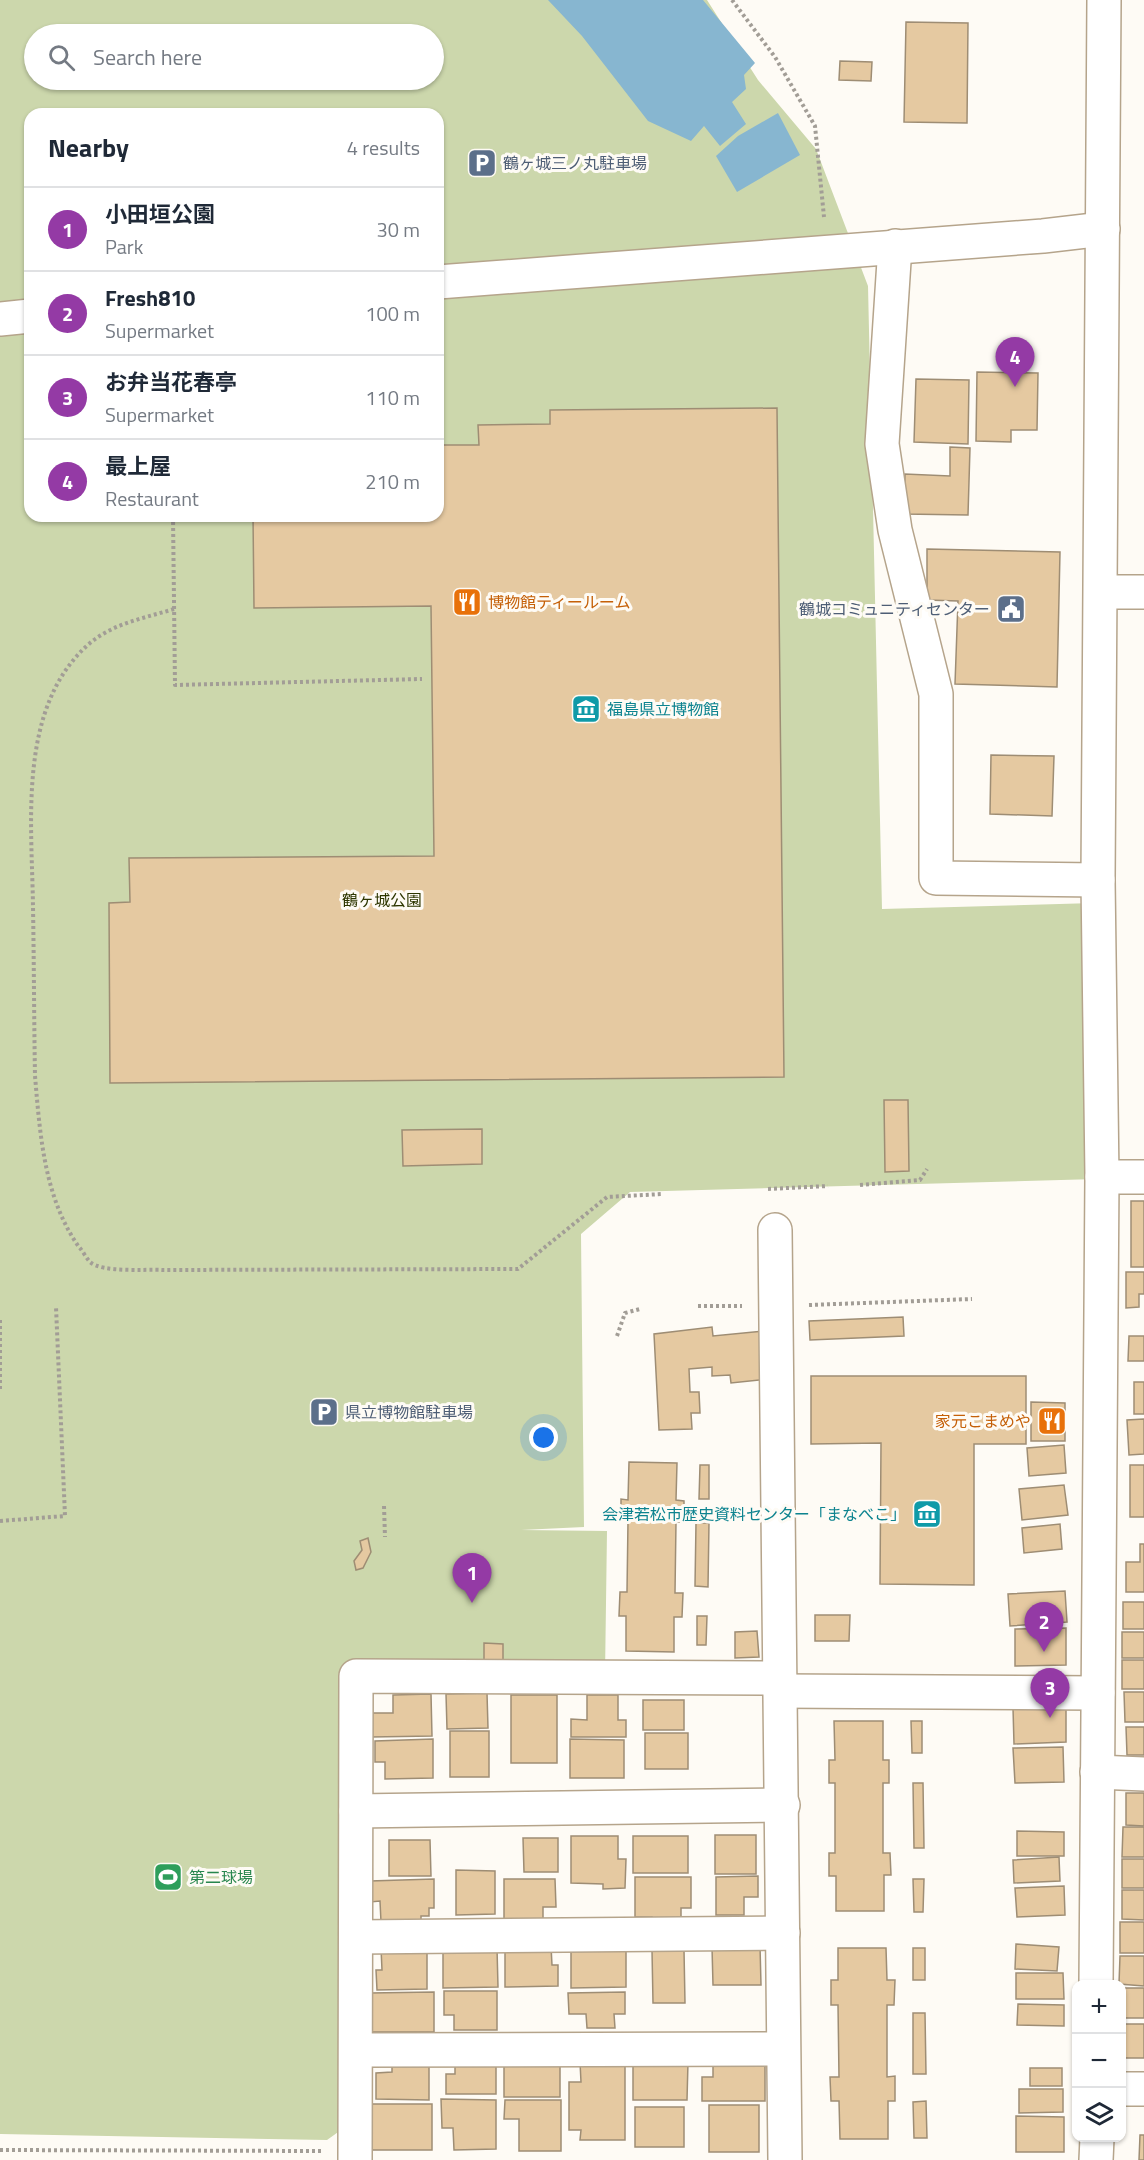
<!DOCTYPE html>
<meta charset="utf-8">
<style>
:root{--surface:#fff;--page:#f6f6f7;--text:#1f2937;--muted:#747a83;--line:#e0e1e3;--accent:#943aa5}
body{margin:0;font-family:"Titillium Web","Noto Sans JP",sans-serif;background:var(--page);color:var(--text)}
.controls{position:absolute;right:18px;bottom:18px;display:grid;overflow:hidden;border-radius:12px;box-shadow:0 2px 4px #0004}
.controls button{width:54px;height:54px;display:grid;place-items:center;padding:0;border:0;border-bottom:2px solid var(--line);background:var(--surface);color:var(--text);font:30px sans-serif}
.you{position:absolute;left:544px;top:1438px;width:21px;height:21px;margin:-15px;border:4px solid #fff;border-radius:50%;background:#1a73e8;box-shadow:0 0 0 9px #1a73e833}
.badge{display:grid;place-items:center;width:39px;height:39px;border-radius:50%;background:var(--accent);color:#fff;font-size:20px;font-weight:700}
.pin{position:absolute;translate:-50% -50px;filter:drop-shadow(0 2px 3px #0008)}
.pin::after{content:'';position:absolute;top:32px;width:21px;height:18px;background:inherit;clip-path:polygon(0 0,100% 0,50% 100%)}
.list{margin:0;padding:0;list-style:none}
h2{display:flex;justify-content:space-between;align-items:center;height:78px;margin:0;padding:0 24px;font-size:26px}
h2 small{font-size:20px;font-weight:400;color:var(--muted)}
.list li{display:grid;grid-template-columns:39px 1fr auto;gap:18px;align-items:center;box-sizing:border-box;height:84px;padding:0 24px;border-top:2px solid var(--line)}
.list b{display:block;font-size:22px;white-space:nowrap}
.list p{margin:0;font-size:20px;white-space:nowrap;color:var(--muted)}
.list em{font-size:20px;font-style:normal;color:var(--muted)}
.icon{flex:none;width:33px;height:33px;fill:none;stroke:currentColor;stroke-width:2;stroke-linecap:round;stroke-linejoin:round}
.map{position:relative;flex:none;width:1144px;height:2160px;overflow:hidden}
.search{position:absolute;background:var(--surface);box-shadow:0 2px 4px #0004;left:24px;top:24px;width:420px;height:66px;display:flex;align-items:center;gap:15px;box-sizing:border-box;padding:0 21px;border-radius:33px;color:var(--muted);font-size:22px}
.panel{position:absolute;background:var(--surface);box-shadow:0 2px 4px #0004;left:24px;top:108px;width:420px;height:414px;border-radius:18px}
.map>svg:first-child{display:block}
.green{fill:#ccd7ac;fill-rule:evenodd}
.water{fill:#87b6d0}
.building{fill:#e5c9a1;stroke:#9e8d74;stroke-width:1.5}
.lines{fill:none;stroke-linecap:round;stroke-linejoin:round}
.minor-casing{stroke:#b5a48b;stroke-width:36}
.path{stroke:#a29d96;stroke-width:4;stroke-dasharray:3 3;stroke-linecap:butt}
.minor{stroke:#fff;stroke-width:33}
.labels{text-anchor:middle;stroke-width:6;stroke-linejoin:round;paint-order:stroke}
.service-label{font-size:16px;fill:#4e5e75;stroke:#fefbf5;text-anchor:start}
.food-label{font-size:16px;fill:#c56008;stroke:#fefbf5;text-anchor:start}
.culture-label{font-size:16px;fill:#0d838f;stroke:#fefbf5;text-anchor:start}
.park-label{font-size:16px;fill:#2d3600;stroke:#fefbf5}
.leisure-label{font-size:16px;fill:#27864d;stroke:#fefbf5;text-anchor:start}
</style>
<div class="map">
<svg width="1144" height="2160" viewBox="0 0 1144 2160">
<rect width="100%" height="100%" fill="#fefbf5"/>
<!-- green -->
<path class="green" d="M0,0h707l51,80 58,69 52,137 14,623 212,-6 3,276 -467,13 -49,42 3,293 -63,3 86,1 -2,144h-257v450l-21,15 -327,-6zM34,34h400v46h-400zM30,114h408v402h-408z"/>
<!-- water -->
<g class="water">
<path d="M548,0h155l52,63 -11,12 2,14 -14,13 14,22 -26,22 -16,-20 -13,15 -43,-20 -66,-85z"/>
<path d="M778,113l22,42 -63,37 -21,-36 22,-20z"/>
</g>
<!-- building -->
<g class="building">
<path d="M906,22l62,1 -1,100 -63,-1z"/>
<path d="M840,61l32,1 -1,19 -32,-1z"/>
<path d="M977,372l61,1 -1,57h-26v12l-35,-1z"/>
<path d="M916,379l53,1 -1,64 -54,-2z"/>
<path d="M777,408l7,669 -674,6 -1,-180 21,-1 -1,-44 305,-2 -3,-250 -177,2 -1,-92h185v-71h41l-1,-20 72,-1v-14z"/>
<path d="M950,447l20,1 -2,67 -64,-1 1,-40 45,2z"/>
<path d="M927,549l133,3 -3,135 -102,-3 3,-83 -31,-1z"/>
<path d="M991,755l63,1 -2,60 -62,-2z"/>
<path d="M884,1100h24l1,71 -24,1z"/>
<path d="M482,1129v35l-79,2 -1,-36z"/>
<rect x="1131" y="1201" width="13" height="66"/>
<path d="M1126,1272h18v22h-5v13l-13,1z"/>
<path d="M903,1317l1,19 -94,4 -1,-19z"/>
<path d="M712,1327l1,9 51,-5 5,48 -38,4 -1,-8 -18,1v-9l-23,2 1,23h9l1,21h-9l1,16 -33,1 -5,-96z"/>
<path d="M1129,1336h15v25h-16z"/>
<path d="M811,1376h215v68h-52v141l-94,-1 1,-141 -70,1z"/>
<rect x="1134" y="1382" width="10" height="32"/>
<path d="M1031,1402l34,1v38h-34z"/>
<path d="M1144,1419v35l-15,1 -2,-35z"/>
<path d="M1064,1445l2,28 -37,3 -2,-28z"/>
<path d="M629,1462l48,1 -1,37 8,1v21h-8l-1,71h8l-1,24h-8v35l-48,-1v-35h-7l1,-24h7l1,-71h-7v-22l7,1z"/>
<path d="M700,1465h9v34h-10z"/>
<rect x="1130" y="1465" width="14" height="52"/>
<path d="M1064,1485l4,30 -46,5 -3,-31z"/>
<path d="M696,1523h13l-1,64 -13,-1z"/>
<path d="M1060,1524l2,25 -38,4 -2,-25z"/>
<path d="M368,1538l3,14 -8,16 -7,2 -2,-9 8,-11 -2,-9z"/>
<path d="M1140,1544h4v48h-18v-30h14z"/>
<path d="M1065,1591l2,31 -57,4 -2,-32z"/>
<rect x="1123" y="1602" width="21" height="27"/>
<path d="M815,1615h35l-1,26h-34z"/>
<path d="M697,1616h10l-1,29h-9z"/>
<path d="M1066,1628v37l-51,1v-37z"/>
<path d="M757,1631l2,26 -24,1v-26z"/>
<rect x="1122" y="1632" width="22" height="26"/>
<path d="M484,1643l19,1v19h-19z"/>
<rect x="1122" y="1660" width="22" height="29"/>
<path d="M1124,1692h20v30h-19z"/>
<path d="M487,1693l1,35 -41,1 -1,-35z"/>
<path d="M431,1694l1,42 -61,1v-24h22v-18z"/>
<rect x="511" y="1695" width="46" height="68"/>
<path d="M587,1695h31v25h8v17h-55v-18l16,1z"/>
<rect x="643" y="1700" width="41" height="30"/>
<path d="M1066,1706v36l-52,2 -1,-36z"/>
<path d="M834,1721h49v39h6v23h-6v70h7l1,22h-7v36h-48v-35h-7v-23h6v-70h-6v-23h6z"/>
<path d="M911,1721h11v32h-10z"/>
<path d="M1126,1727h18v28h-17z"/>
<rect x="450" y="1731" width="39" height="46"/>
<rect x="645" y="1733" width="43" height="36"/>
<path d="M433,1739v39l-48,1v-17h-10v-21z"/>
<path d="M570,1739l54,1v38h-54z"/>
<path d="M1063,1747l1,35 -49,1 -2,-35z"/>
<path d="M913,1783h10l1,65h-10z"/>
<path d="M1126,1793h18v33l-18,-1z"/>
<path d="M1123,1827h21v30h-22z"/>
<path d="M1017,1831l47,1v24h-47z"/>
<rect x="715" y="1835" width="41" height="39"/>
<path d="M571,1836h47v23h8l-1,29 -22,1v-5l-32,-1z"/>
<rect x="633" y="1836" width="55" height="37"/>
<path d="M523,1838h35v34h-34z"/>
<path d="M389,1840h41l1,36h-42z"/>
<path d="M1059,1857l1,24 -46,2 -1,-23z"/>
<rect x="1122" y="1859" width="22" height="29"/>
<path d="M456,1870l39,1v43l-39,1z"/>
<path d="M758,1876v21h-14v18h-28v-38z"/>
<path d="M635,1877h56v31h-10v16l-29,-1v-6h-17z"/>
<path d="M434,1879v29h-5v8h-8v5l-40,1 -1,-21 -10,1v-21z"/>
<path d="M504,1879h51l1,28h-13v16h-39z"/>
<path d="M913,1879h11l-1,33h-9z"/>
<path d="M1064,1886l1,29 -48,2 -2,-29z"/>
<path d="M1122,1890h22v30l-22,-1z"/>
<rect x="1120" y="1922" width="24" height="31"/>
<path d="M1016,1944l43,3 -2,24 -42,-2z"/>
<path d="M505,1946h46l1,19h6v21l-53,1z"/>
<path d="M760,1946l1,39h-48l-1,-38z"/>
<path d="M427,1947v42l-50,1 -1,-20h6l-1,-22z"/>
<path d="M626,1947v40l-55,1v-40z"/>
<path d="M497,1948l1,39 -55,1v-39z"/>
<path d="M838,1948h48l1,32h8l-1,25h-7v72l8,-1v25h-7v38h-48l-1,-38h-8l-1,-24h9l-1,-72h-7v-25h7z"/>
<rect x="913" y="1948" width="12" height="32"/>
<path d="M652,1950h32l1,53h-32z"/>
<path d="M1120,1956h24v30l-25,-2z"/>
<path d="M1016,1973h47l1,26h-48z"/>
<rect x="1122" y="1988" width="22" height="30"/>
<path d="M444,1991h53v39h-43v-15h-10z"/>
<path d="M434,1992v40h-64v-39z"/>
<path d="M625,1992v22h-11l1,14h-28l-1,-14h-17l-1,-21z"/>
<path d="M1018,2004l46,1v21l-47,-1z"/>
<path d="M913,2013h12l1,61h-13z"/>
<path d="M1123,2024h21v34h-22z"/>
<path d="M455,2060h41v34h-50v-20h9z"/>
<path d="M429,2061v39l-53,-1v-26l16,-1v-10z"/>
<path d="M560,2062v35h-56v-34z"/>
<path d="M580,2062h45v78h-45l1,-10h-12v-48h12z"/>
<path d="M633,2062h55l-1,38h-54z"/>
<path d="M713,2062h52v39h-63v-24h11z"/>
<rect x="1030" y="2068" width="32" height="18"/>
<path d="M1019,2089h44v23l-44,1z"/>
<path d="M441,2099l55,1v49l-42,1 -1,-22h-11z"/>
<path d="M505,2100h56v51h-42v-32h-15z"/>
<path d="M926,2101l1,37h-13l-1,-36z"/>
<rect x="371" y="2104" width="61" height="46"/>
<rect x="709" y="2105" width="50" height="47"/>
<rect x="635" y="2107" width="49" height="40"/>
<path d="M1016,2116l48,1v35h-48z"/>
<path d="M1140,2135h4v25h-5z"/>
</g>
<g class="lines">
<!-- minor casing -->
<g class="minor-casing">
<g id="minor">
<path d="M895,246l-13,198 13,86 41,164v184l162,2"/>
<path d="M438,282l605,-46 60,-7"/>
<path d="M0,319l30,-3"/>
<path d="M1101,592h43"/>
<path d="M1102,1177h42"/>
<path d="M775,1230l10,930"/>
<path d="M780,1691l318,2"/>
<path d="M1097,1772l47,2"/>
<path d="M356,1811l427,-6"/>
<path d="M357,1937l426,-4"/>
<path d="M1096,1984l6,-807 -4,-297 6,-880"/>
<path d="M357,2050l426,-1"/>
<path d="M1122,2089h22"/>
<path d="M355,2160l1,-484 424,2"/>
<path d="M1096,2160l1,-22"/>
</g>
</g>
<!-- path -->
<g class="path">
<path d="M732,0l43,57 40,69 9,91"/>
<path d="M173,516l2,169 247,-6"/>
<path d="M174,609c-29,9 -60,14 -84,34 -73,63 -58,179 -57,264 1,56 1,113 2,169 5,58 9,122 44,171 4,4 7,11 11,15 13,11 55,7 72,8l356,-1 89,-72 55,-3"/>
<path d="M860,1185l60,-5 7,-11"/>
<path d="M768,1189l60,-3"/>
<path d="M809,1305l163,-6"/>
<path d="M698,1306h44"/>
<path d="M0,1320v72"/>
<path d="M617,1336l8,-23 15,-4"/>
<path d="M384,1506l1,31"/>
<path d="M0,1521l65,-5 -9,-209"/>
<path d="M0,2150l322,1"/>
</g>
<!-- minor -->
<use href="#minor" class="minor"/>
</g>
<!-- icons -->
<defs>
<g id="parking-square" transform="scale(1.5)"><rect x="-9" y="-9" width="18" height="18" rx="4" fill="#5c6f8a" stroke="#fefbf5"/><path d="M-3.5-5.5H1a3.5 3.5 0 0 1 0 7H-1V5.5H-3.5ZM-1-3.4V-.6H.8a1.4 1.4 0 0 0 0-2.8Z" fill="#fff"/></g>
<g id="restaurant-square" transform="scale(1.5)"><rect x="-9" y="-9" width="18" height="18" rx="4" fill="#e8710a" stroke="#fefbf5"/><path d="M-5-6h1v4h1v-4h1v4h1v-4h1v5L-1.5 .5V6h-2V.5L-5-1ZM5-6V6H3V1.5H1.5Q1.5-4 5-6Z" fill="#fff"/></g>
<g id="civic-square" transform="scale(1.5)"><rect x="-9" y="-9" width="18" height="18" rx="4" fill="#5c6f8a" stroke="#fefbf5"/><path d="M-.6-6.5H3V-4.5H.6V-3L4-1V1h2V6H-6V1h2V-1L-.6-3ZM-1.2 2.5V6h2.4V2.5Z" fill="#fff"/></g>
<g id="museum-square" transform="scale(1.5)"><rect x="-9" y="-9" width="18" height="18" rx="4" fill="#0f9aa8" stroke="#fefbf5"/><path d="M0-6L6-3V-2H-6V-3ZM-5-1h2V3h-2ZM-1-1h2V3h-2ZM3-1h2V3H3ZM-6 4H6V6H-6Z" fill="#fff"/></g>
<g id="stadium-square" transform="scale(1.5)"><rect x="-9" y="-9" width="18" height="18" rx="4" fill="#2e9e5b" stroke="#fefbf5"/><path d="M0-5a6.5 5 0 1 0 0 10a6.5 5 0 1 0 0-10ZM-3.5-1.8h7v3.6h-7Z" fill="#fff"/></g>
</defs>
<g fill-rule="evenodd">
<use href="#parking-square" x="482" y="163"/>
<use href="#restaurant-square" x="467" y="602"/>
<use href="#civic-square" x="1011" y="609"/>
<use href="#museum-square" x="586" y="709"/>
<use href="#parking-square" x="324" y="1412"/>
<use href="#restaurant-square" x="1052" y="1421"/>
<use href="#museum-square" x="927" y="1514"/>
<use href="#stadium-square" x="168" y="1877"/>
</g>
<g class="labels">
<!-- service labels -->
<g class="service-label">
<text x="503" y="169">鶴ヶ城三ノ丸駐車場</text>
<text x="990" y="615" text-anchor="end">鶴城コミュニティセンター</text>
<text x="345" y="1418">県立博物館駐車場</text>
</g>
<!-- food labels -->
<g class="food-label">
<text x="488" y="608">博物館ティールーム</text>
<text x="1031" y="1427" text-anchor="end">家元こまめや</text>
</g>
<!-- culture labels -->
<g class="culture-label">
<text x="607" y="715">福島県立博物館</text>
<text x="906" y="1520" text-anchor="end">会津若松市歴史資料センター「まなべこ」</text>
</g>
<!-- park labels -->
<g class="park-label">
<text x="382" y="906">鶴ヶ城公園</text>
</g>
<!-- leisure labels -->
<g class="leisure-label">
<text x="189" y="1883">第二球場</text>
</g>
</g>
</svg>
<div class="controls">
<button>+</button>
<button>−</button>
<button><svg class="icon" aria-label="layers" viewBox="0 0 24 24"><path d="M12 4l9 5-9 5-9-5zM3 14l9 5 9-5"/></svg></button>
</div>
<div class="you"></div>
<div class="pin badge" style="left:472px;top:1603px">1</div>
<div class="pin badge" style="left:1044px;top:1652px">2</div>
<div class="pin badge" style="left:1050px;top:1718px">3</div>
<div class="pin badge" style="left:1015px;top:387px">4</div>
<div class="search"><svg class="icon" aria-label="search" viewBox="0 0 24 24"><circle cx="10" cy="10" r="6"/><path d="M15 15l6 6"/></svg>Search here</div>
<section class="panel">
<h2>Nearby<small>4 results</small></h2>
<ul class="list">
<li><span class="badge">1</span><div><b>小田垣公園</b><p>Park</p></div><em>30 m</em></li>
<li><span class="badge">2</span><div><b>Fresh810</b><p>Supermarket</p></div><em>100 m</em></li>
<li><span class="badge">3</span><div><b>お弁当花春亭</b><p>Supermarket</p></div><em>110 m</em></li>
<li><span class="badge">4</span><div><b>最上屋</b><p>Restaurant</p></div><em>210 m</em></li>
</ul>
</section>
</div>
